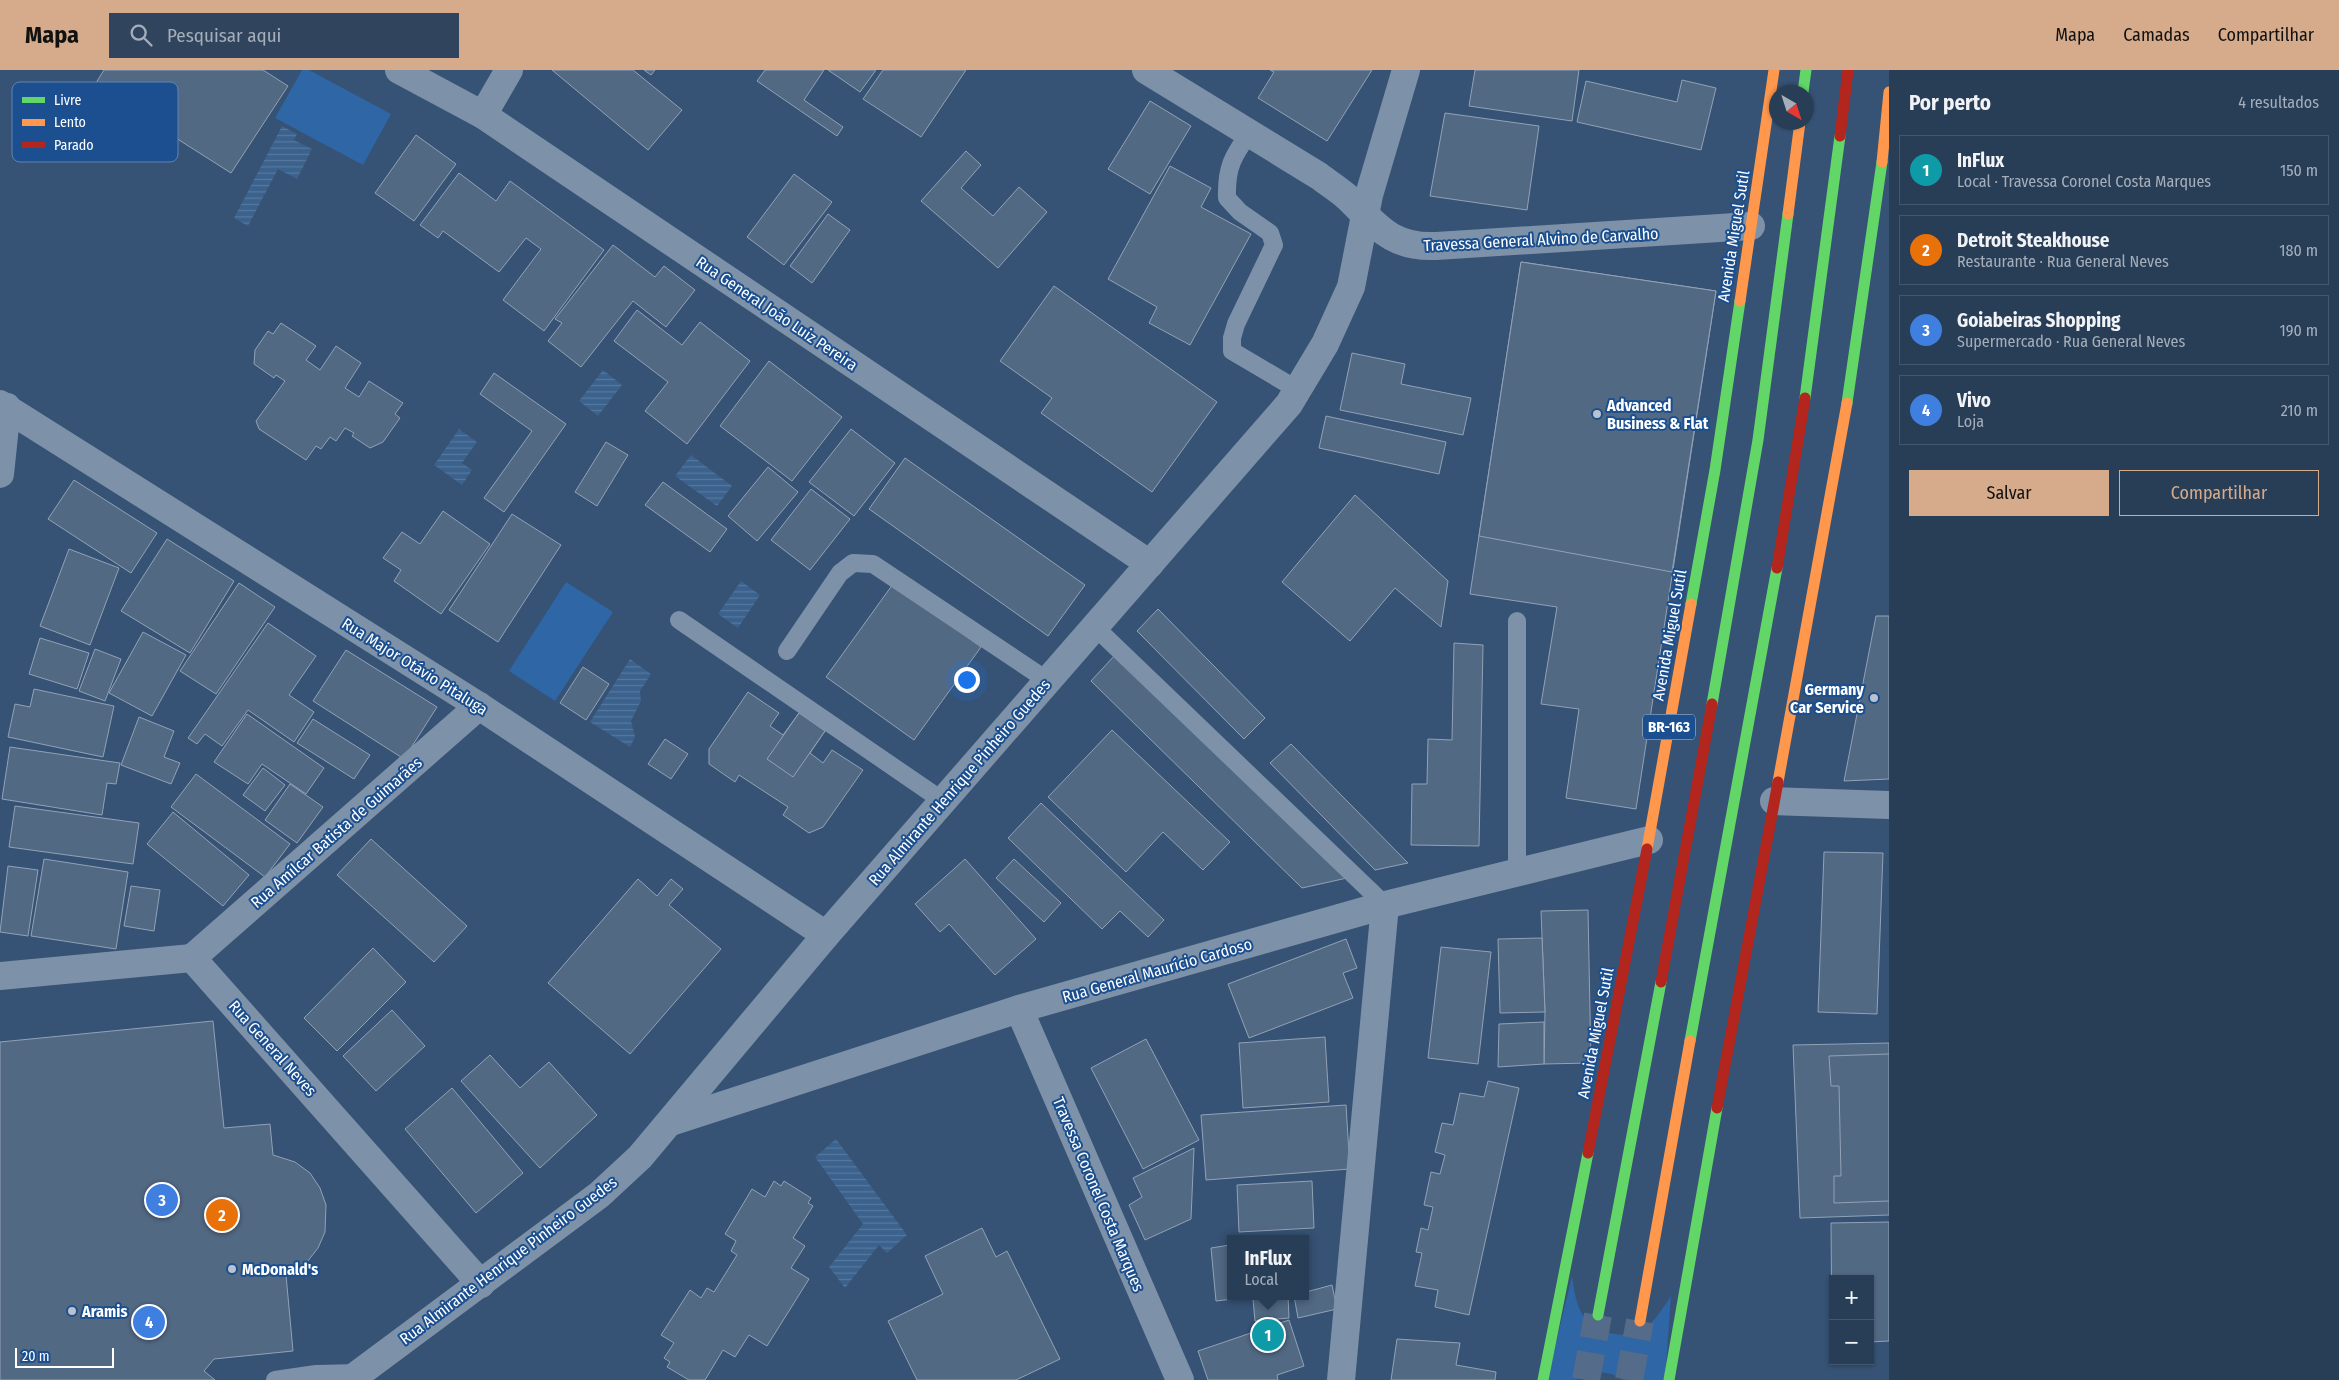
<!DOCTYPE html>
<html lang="pt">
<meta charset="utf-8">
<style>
:root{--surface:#283e57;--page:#30455d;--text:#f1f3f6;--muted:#a5aeba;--line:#44576d;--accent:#d6ab8b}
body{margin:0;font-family:"Fira Sans Condensed",sans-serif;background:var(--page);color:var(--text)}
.controls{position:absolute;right:15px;bottom:15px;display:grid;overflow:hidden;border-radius:0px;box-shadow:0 1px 4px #0004}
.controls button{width:45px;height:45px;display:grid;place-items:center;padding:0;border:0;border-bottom:1px solid var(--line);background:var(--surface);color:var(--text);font:25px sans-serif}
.compass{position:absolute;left:1769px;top:15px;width:45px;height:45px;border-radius:50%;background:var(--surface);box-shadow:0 1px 4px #0004;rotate:141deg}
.scale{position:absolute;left:15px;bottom:12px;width:99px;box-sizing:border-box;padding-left:5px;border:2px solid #fff;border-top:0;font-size:14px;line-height:18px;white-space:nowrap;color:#fff;-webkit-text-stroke:4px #1b4f8f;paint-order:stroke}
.you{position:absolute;left:966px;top:609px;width:18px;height:18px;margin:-12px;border:4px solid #fff;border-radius:50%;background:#1a73e8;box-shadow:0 0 0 8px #1a73e833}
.badge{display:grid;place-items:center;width:32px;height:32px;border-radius:50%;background:var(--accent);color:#fff;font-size:16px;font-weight:700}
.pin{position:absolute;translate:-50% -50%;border:2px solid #fff;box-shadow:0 1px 5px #0006}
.popup{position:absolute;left:1227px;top:1165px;width:82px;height:65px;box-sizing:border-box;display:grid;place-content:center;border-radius:0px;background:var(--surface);filter:drop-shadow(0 1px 4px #0005);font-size:16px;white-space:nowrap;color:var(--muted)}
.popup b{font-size:19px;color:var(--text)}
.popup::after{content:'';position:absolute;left:50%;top:100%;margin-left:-10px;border:10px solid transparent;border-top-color:var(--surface)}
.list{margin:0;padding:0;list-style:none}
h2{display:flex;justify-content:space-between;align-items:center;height:65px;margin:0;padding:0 20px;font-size:21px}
h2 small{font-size:16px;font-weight:400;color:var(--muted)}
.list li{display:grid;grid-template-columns:32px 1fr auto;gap:15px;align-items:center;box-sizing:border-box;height:70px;margin:0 10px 10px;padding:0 10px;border:1px solid var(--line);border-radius:0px}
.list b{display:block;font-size:19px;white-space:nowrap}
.list p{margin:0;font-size:16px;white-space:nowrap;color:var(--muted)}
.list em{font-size:16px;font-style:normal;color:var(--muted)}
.actions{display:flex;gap:10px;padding:15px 20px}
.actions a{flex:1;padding:11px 0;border:1px solid var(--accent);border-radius:0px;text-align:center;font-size:18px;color:var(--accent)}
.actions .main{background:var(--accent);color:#111}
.icon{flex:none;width:28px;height:28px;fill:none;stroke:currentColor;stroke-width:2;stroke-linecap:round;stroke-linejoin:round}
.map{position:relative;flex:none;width:1889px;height:1310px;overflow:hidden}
header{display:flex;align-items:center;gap:30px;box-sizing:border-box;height:70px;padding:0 25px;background:var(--accent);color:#111}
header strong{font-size:24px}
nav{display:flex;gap:28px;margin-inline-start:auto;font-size:18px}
.search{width:350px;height:45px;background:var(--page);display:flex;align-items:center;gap:12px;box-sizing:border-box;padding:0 18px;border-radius:0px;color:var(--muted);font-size:19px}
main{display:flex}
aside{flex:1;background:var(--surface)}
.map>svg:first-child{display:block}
.green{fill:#2f66a5}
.water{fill:url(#water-rules)}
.building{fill:#526984;stroke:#92a2b6}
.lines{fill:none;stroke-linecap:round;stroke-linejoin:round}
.highway-tunnel{stroke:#546c89;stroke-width:28;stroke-dasharray:28 14;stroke-linecap:butt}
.lane{stroke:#7d92a8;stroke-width:18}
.street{stroke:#7d92a8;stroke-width:28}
.fast{stroke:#63d668;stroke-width:11}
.slow{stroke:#ff974d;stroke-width:11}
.jam{stroke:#b3261e;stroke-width:11}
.poi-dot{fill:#b9c2ce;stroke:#1b4f8f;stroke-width:2}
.labels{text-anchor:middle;stroke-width:4;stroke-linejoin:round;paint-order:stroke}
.shield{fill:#1b4f8f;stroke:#bbcadd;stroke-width:1}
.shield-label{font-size:15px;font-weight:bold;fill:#fff}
.street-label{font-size:16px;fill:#fff;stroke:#1b4f8f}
.poi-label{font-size:16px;font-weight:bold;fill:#fff;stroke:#1b4f8f;text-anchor:start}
.key{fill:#1b4f8f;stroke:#5f84b1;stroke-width:1}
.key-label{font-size:14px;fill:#fff}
</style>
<header>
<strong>Mapa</strong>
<div class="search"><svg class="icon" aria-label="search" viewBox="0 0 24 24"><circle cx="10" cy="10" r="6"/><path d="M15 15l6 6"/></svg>Pesquisar aqui</div>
<nav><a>Mapa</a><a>Camadas</a><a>Compartilhar</a></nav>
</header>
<main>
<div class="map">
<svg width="1889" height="1310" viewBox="0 0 1889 1310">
<defs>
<pattern id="water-rules" width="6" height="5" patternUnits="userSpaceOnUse" patternTransform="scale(1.25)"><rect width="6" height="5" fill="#3b618d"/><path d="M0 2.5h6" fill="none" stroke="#58799e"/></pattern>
</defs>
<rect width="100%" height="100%" fill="#365274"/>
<!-- green -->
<g class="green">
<path d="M302,0h7l82,44 -28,51 -88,-47z"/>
<path d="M566,512l47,30 -58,89 -46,-30z"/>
<path d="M1572,1206c2,14 4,29 12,41 13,16 42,24 60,12 11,-8 19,-21 27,-33l-6,84h-42l-11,-6 -12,-2 -12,2 -12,6h-29z"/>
</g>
<!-- water -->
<g class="water">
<path d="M282,56l15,8 -3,6 18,9 -15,30 -19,-10 -30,57 -14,-8z"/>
<path d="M603,300l19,15 -24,31 -19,-15z"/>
<path d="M459,359l18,13 -15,21 10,7 -10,15 -28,-20z"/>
<path d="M691,385l41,31 -15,20 -42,-30z"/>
<path d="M741,511l19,14 -22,33 -20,-14z"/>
<path d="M630,589l21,15 -11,17 1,10 -10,20 4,16 -5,10 -40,-25z"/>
<path d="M836,1069l71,96 -20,18 -8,-8 -34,43 -16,-21 34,-43 -48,-67z"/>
</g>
<!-- building -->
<g class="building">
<path d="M104,0h159l25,16 -57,87 -137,-87z"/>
<path d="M552,0h81l49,40 -34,40z"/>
<path d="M644,0h11l-4,5z"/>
<path d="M765,0h59l-20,30 39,27 -6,9 -80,-55z"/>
<path d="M828,0h48l-16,22z"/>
<path d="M883,0h83l-45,67 -58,-38z"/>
<path d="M1270,0h102l-45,71 -69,-43 16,-26z"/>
<path d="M1475,0h104l-7,51 -103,-15z"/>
<path d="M1682,10l34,8 -15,62 -124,-28 9,-41 91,21z"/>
<path d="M1150,31l41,25 -41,68 -42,-25z"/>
<path d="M1445,43l94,13 -12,84 -97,-14z"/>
<path d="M416,65l40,29 -42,57 -39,-28z"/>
<path d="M966,81l15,14 -20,23 32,28 26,-29 28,25 -49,56 -77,-67z"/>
<path d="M1170,96l41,22 -10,19 50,27 -61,111 -41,-22 8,-16 -49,-28z"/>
<path d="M459,103l37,28 14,-20 94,69 -60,81 -41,-31 38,-51 -15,-11 -27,34 -56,-41 -5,7 -18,-13z"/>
<path d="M794,104l38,28 -48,63 -37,-28z"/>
<path d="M828,144l22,16 -38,53 -22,-17z"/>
<path d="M613,175l42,32 9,-11 31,24 -29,37 -33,-26 -52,66 -33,-26 14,-18 -7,-4z"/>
<path d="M1521,192l195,29 -80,518 -70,-11 13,-89 -38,-5 16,-97 -87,-13z"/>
<path d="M1521,192l195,29 -44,281 -193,-36z"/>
<path d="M1054,216l163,116 -65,90 -111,-79 11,-15 -52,-37z"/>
<path d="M637,240l45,35 18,-23 50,39 -63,83 -42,-33 23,-29 -54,-41z"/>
<path d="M281,253l35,23 -10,14 14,10 16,-24 25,17 -16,25 14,9 10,-16 34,22 -8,11 5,4 -17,24 -13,6 -18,-12 2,-3 -9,-5 -9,13 -6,-4 -9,12 -5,-3 -10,14 -47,-31 -3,-8 29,-40 -9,-6 -2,3 -20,-14 1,-14 13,-19 5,3z"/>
<path d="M1352,283l53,11 -4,20 70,14 -8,37 -123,-25z"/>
<path d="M769,291l73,56 -50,64 -72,-55z"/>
<path d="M494,303l72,51 -62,88 -20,-14 48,-67 -52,-37z"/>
<path d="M1326,346l120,26 -7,32 -120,-26z"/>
<path d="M851,359l44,34 -41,53 -45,-34z"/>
<path d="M606,372l22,13 -31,51 -22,-14z"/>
<path d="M905,388l180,127 -37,51 -179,-127z"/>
<path d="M768,397l30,25 -41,49 -29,-25z"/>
<path d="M74,410l83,53 -26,40 -83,-54z"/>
<path d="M663,412l64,47 -17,23 -65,-47z"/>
<path d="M811,419l39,30 -40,51 -39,-30z"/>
<path d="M1355,425l93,86 -7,46 -46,-39 -45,53 -68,-59z"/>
<path d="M443,441l47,33 -49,70 -47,-33 7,-11 -18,-12 19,-26 18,12z"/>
<path d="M512,444l49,31 -63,97 -49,-32z"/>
<path d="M167,469l67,42 -44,72 -69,-42z"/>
<path d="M69,479l50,19 -29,77 -50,-19z"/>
<path d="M239,513l36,24 -59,87 -36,-23z"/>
<path d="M893,514l88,63 -67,93 -88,-63z"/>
<path d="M1158,539l107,109 -21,21 -107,-108z"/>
<path d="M1876,546h13v163l-45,2z"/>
<path d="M268,553l48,33 -27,39 25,17 -20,30 -46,-32 -26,36 -17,-12 -8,10 -9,-6z"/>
<path d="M143,562l43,23 -34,61 -43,-23z"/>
<path d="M40,568l49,15 -12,36 -48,-15z"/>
<path d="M1454,573l29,2 -4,201 -68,-1 1,-61h15l1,-45 24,1z"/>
<path d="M95,579l26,10 -16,42 -26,-10z"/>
<path d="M346,580l91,57 -33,52 -91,-58z"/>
<path d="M1116,584l231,224 -45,10 -211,-207z"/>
<path d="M583,597l26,17 -23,36 -26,-17z"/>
<path d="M34,619l80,17 -11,51 -95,-20 7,-33 15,3z"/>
<path d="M748,622l31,21 -9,13 13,9 16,-22 26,18 -15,22 13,10 9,-13 31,20 -40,57 -14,6 -26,-18 5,-8 -49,-32 -4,7 -26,-18v-15z"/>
<path d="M799,643l26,18 -32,46 -26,-18z"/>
<path d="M247,644l77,54 -18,26 -44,-30 -14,20 -34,-22z"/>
<path d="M139,647l35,14 -10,26 16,6 -9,21 -50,-19z"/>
<path d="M313,649l57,36 -16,24 -57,-36z"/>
<path d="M1112,660l118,112 -27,28 -40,-38 -37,40 -78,-75z"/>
<path d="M665,669l23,15 -17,25 -23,-15z"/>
<path d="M1291,674l117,119 -33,7 -105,-107z"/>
<path d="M10,677l110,16 -4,21 -9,-1 -5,32 -100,-16z"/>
<path d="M263,698l22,17 -20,26 -22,-16z"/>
<path d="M196,704l94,70 -25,33 -94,-70z"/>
<path d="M290,714l33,23 -26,36 -32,-23z"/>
<path d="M1041,733l123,117 -16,17 -28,-26 -18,18 -94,-91z"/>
<path d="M15,736l124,17 -6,41 -124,-17z"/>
<path d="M173,742l76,63 -26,31 -76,-62z"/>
<path d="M371,769l96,87 -33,36 -97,-87z"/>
<path d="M1824,782l59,1 -6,161 -59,-2z"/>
<path d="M44,789l84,13 -12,77 -85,-13z"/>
<path d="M965,789l71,80 -41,36 -46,-51 -9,8 -25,-28z"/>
<path d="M1014,789l47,44 -17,19 -48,-44z"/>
<path d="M8,796l30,4 -10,66 -28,-4z"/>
<path d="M638,809l19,17 14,-17 12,10 -14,16 52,44 -91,105 -82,-71z"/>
<path d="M131,816l29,4 -6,41 -30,-5z"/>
<path d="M1588,840l3,153 -47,1 1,-52 -4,-101z"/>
<path d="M1542,868l3,74 -45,1 -2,-74z"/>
<path d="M1346,869l11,29 -14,5 10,25 -104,40 -21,-54z"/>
<path d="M1441,877l50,5 -13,112 -50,-6z"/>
<path d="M373,878l33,34 -69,69 -33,-33z"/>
<path d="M392,940l33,36 -49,45 -33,-35z"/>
<path d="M213,951l11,107 46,-4 3,31 22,7 15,11 10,15 6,17 -1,27 -7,16 -11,14 -21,13 7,76 -79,8 -10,12 11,9h-215v-338z"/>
<path d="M1544,952v42l-46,3 1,-43z"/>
<path d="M1325,967l4,65 -86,6 -4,-65z"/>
<path d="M1146,969l53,101 -56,29 -52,-101z"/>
<path d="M1889,973v172l-89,3 -7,-173z"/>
<path d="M1889,984v147l-55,2v-27h7l-2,-90h-8l-2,-30z"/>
<path d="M490,985l30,33 29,-26 48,53 -57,53 -79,-87z"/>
<path d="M1488,1011l31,7 -50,227 -34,-8 3,-17 -23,-4 7,-33 -6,-1 5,-24 7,2 5,-23 -9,-2 7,-33 9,2 5,-19 -10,-3 7,-29 11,2 7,-32 24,4z"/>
<path d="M452,1018l71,85 -47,40 -71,-84z"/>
<path d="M1346,1035l4,64 -144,11 -5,-65z"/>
<path d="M1194,1078l-3,71 -46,21 -16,-35 13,-8 -9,-19z"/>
<path d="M774,1111l7,5 3,-5 27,17 -3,5 5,3 -20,32 12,8 -14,22 18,11 -42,67 -18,-11 -14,22 -12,-7 -18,30h-16l-22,-13 3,-5 -6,-4 10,-15 -13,-8 29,-45 11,8 6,-10 7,4 23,-37 -6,-4 5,-10 -11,-7 27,-45 13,8z"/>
<path d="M1312,1111l2,47 -75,4 -2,-47z"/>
<path d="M1889,1152v119l-19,1v-63h-37l-1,63 -1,-119z"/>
<path d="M982,1158l14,29 11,-6 53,108 -44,21h-99l-29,-59 55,-27 -18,-38z"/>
<path d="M1230,1175v51h29l-43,5 -5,-53z"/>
<path d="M1332,1215l5,24 -39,9 -4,-22h12v-4z"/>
<path d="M1288,1226l1,22 -34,3 -2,-22z"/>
<path d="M1289,1250l15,46 -27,9 1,5h-70l-10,-29z"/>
<path d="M1397,1269l63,4 -4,22 40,7 -1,8h-104z"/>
</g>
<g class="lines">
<!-- highway-tunnel -->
<g class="highway-tunnel">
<path d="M1586,1310l12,-65"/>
<path d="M1629,1310l11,-59"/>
</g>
<!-- lane -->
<g class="lane">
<path d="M1250,62c-17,24 -24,35 -23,66l13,14 30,21 4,12 -38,79 -4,14v13l66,39"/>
<path d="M679,550l264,181"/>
<path d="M1095,557l290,278"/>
<path d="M787,581l53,-78 13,-10 20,1 175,117"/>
<path d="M1517,803v-252"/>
<path d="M275,1310l41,-6 43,-1"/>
</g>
<!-- street -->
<g class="street">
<path d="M399,0l84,45 667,449"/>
<path d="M1146,0l173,106c9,7 19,13 28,21 30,29 44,51 89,49l315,-20"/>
<path d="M483,45l26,-45"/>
<path d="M0,334l479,302 347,229"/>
<path d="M0,404l7,-67"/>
<path d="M1774,731l115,4"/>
<path d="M192,888l287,-252"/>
<path d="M0,906l192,-18 289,326"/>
<path d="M1019,939l161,371"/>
<path d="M671,1052l348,-113 366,-104 264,-65"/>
<path d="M350,1310l249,-185 41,-38 186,-222 463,-531 36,-60 26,-57 18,-92 37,-125"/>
<path d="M1341,1310l44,-475"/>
</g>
<!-- fast -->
<g class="fast">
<path d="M1803,22l3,-22"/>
<path d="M1805,328l35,-262"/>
<path d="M1847,333l35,-241"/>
<path d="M1691,534l24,-134 25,-169"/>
<path d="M1712,634l46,-264 30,-226"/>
<path d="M1690,971l87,-473"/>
<path d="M1598,1245l63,-333"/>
<path d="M1543,1310l45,-227"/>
<path d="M1669,1310l48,-272"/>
</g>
<!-- slow -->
<g class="slow">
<path d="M1882,92l7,-70"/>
<path d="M1788,144l12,-92"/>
<path d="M1740,231l34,-231"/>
<path d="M1778,712l69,-379"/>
<path d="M1647,779l44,-245"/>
<path d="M1640,1251l50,-280"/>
</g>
<!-- jam -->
<g class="jam">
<path d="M1840,66l8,-66"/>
<path d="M1777,498l28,-170"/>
<path d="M1661,912l51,-278"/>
<path d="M1717,1038l61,-326"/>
<path d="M1588,1083l59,-304"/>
</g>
</g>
<!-- markers -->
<g class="poi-dot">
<circle cx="1597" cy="344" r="5"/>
<circle cx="1874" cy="628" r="5"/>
<circle cx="232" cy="1199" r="5"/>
<circle cx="72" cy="1241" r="5"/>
</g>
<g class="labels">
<!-- shield labels -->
<rect class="shield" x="1643" y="644.5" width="52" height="25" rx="4"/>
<g class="shield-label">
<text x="1669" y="662">BR-163</text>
</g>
<!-- street labels -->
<g class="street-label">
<text transform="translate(1733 166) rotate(-81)" y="6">Avenida Miguel Sutil</text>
<text transform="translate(1541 169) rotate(-3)" y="6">Travessa General Alvino de Carvalho</text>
<text transform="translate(777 243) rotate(34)" y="6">Rua General João Luiz Pereira</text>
<text transform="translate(1669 565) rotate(-80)" y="6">Avenida Miguel Sutil</text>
<text transform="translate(415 596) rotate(32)" y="6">Rua Major Otávio Pitaluga</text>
<text transform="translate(959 712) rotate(-49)" y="6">Rua Almirante Henrique Pinheiro Guedes</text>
<text transform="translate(336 762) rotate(-41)" y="6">Rua Amílcar Batista de Guimarães</text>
<text transform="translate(1157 900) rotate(-16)" y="6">Rua General Maurício Cardoso</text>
<text transform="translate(1595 963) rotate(-79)" y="6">Avenida Miguel Sutil</text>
<text transform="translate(273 978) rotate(48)" y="6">Rua General Neves</text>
<text transform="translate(1099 1124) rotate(67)" y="6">Travessa Coronel Costa Marques</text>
<text transform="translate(508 1190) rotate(-37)" y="6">Rua Almirante Henrique Pinheiro Guedes</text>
</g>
<!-- poi labels -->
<g class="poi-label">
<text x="1607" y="341">Advanced<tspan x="1607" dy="18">Business &amp; Flat</tspan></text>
<text x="1864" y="625" text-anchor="end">Germany<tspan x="1864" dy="18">Car Service</tspan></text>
<text x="242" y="1205">McDonald's</text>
<text x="82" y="1247">Aramis</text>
</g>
</g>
<!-- legend -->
<rect x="12" y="12" width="166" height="80" rx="8" class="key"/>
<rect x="22" y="27" width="23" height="6" fill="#63d668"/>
<rect x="22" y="49" width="23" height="7" fill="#ff974d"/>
<rect x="22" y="72" width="23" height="6" fill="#b3261e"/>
<g class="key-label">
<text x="54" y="35">Livre</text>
<text x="54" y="57">Lento</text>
<text x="54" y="80">Parado</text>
</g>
</svg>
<div class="controls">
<button>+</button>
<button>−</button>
</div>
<svg class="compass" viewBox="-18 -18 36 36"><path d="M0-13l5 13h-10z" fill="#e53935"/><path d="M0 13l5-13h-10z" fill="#a5aeba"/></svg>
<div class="scale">20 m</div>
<div class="you"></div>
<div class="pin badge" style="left:1268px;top:1265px;background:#0f9aa8">1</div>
<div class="popup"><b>InFlux</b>Local</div>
<div class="pin badge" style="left:222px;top:1145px;background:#e8710a">2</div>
<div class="pin badge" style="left:162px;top:1130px;background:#3f7fe0">3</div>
<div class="pin badge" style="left:149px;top:1252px;background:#3f7fe0">4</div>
</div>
<aside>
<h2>Por perto<small>4 resultados</small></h2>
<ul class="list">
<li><span class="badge" style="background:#0f9aa8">1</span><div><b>InFlux</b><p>Local · Travessa Coronel Costa Marques</p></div><em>150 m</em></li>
<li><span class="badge" style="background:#e8710a">2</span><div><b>Detroit Steakhouse</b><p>Restaurante · Rua General Neves</p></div><em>180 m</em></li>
<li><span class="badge" style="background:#3f7fe0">3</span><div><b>Goiabeiras Shopping</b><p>Supermercado · Rua General Neves</p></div><em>190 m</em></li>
<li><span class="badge" style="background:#3f7fe0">4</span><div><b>Vivo</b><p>Loja</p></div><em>210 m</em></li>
</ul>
<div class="actions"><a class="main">Salvar</a><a>Compartilhar</a></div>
</aside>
</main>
